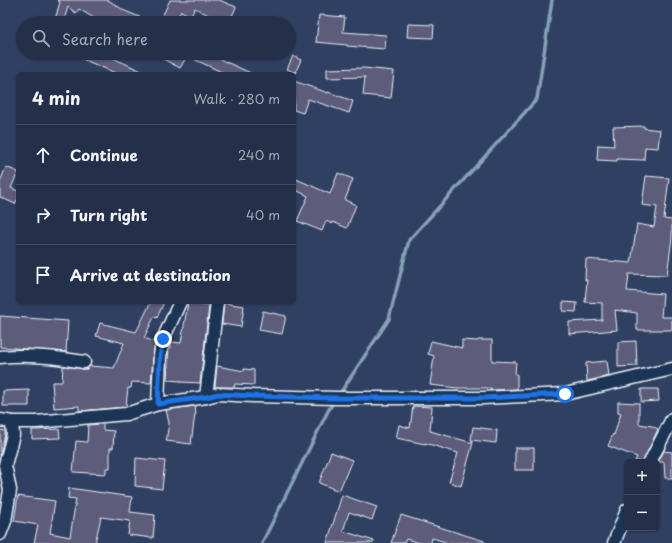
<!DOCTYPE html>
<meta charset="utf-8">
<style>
:root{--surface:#24304a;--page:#2c3851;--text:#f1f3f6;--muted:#a3a9b5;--line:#414b62}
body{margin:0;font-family:"Playpen Sans",sans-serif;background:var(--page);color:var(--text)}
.controls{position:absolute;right:12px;bottom:12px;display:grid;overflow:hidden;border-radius:6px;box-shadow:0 1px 3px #0004}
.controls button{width:36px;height:36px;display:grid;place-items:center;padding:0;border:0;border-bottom:1px solid var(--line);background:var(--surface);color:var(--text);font:20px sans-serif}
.stop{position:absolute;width:12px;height:12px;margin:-9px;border:3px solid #1a73e8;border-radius:50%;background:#fff}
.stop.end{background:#1a73e8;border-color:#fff;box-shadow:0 1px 4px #0008}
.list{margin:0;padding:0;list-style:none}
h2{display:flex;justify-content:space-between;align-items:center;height:52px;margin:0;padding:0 16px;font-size:17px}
h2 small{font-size:13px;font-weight:400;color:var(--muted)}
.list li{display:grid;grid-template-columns:26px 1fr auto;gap:12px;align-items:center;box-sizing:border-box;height:60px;padding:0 16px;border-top:1px solid var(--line)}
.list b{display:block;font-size:15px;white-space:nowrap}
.list em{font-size:13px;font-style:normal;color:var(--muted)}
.icon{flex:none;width:22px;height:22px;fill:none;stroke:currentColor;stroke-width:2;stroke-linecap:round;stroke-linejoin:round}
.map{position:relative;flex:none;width:672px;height:543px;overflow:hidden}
.search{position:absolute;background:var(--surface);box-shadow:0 1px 3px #0004;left:16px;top:16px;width:280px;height:44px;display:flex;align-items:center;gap:10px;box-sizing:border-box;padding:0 14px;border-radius:22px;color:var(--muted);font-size:15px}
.panel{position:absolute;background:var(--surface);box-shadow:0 1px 3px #0004;left:16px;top:72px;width:280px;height:232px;border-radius:6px}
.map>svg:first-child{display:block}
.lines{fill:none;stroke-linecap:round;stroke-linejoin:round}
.stream{stroke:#84a1b6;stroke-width:3.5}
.building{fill:#5d5b7a;stroke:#e8f1f8}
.street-casing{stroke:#e8f1f8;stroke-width:15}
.street{stroke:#1d3557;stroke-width:12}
.route{stroke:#1a73e8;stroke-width:5}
</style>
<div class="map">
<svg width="672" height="543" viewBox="0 0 672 543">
<rect width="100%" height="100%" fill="#304062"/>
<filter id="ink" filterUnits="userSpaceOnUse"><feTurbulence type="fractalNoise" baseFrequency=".025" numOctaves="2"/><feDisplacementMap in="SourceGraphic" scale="8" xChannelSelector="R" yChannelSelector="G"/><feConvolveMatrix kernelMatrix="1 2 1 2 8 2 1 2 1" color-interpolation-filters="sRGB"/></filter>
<g filter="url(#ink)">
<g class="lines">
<!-- stream -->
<g class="stream">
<path d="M339,395l50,-76 20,-79 128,-141 15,-99"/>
<path d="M262,543l66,-132 6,-10"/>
</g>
</g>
<!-- building -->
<g class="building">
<path d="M57,0h51l17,11 29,12h-22l-16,-6 -4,6h-10l-23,-14 -3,4 -8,-6 -5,16h-9l6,-21z"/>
<path d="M170,0h49l17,7 -7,16h-17l2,-5 -19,-10 -4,8 -10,-5 -6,12h-16z"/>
<path d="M319,15l26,2 -2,15 43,3 -1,14 -38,-3v-1l-31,-3z"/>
<path d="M408,24l26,1 -1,13 -26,-1z"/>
<path d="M68,53h34l46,21h-30z"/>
<path d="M152,53h54l47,21h-27l-39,-18 -7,12z"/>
<path d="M293,56l8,4 -6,13 -8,-4z"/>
<path d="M364,68l30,3 -3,27 -28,-3 2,-18 -38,1v-9z"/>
<path d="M294,81l34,12v-1l25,9 -4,12 -41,-14 -5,14 -9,-3z"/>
<path d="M644,126v2l16,2 -2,18 -13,-1 -1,13 -27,-1v2l-20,-1 1,-15 16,1 -1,-19z"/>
<path d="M6,167l12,5 -7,16 7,3v7l-3,6 -15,-7v-15z"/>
<path d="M338,173l15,6 -8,21 11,5 -9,23 -14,-6 -1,2 -6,-3 -4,10 -25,-10 11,-25 -14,-7v-11l36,16z"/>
<path d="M646,176l23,2 -5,41 8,1v18l-5,37 -38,-1 -2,17 36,3 -2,23h11v13h-35v-17l-22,-3 2,20 -48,4v-12l33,-2v-17l-17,-1 2,-22h-2l1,-21 45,4 6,-39 17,3 3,-20 -15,-2z"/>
<path d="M151,302h13l-7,16 -3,-1 -10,21 11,4 -2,14 -2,27 -19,-1 -1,6h-3l-2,18 -1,1 -46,4v-5l-25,2 -2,-26h10l1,-16 20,3h4l3,-3 24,2 10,-25 -28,-7 4,-13 36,9z"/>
<path d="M563,302l14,1 -1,9 -13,-1z"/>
<path d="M188,303l21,3 -9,77 -19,-1v-1l-14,-1 2,-33 2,1 1,-6 9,1z"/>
<path d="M224,303l20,3 -3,21 -19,-3z"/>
<path d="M263,311l23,5 -4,18 -23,-4z"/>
<path d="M0,316l68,5 -2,31 -66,-5z"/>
<path d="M462,340l16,1v-1h14v21l24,1 -1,12h2v15l-27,1v-2h-32l-28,-3 4,-29 -6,-2 3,-13 31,7z"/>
<path d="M636,341l1,25 -19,1v-25z"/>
<path d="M607,361l2,15 -22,5 -1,-18z"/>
<path d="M217,366l27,5v-2l10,1v15l-19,-1 -1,3h-19z"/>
<path d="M641,389h17l1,12 -18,1z"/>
<path d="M29,390v16h-26v-15z"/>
<path d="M618,402l21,1v21l13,2 6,3 -15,33 -8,-1 2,-4 -29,-11 5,-12 1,1 7,-22 -3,-1z"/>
<path d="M195,406l1,8h-1l-4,30 -25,-3 3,-18 -3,-13z"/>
<path d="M413,406l19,1 -2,24 43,12 -12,43 -12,-4 9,-29 -33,-10v1l-29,-6 3,-13 11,3z"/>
<path d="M103,424v6l11,1 -1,17h-3v20h-4v6l-33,-2 3,-31 11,1 1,-17z"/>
<path d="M473,427l24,3 -1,13 -25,-3z"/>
<path d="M59,429l1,9 -28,1v-9z"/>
<path d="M0,430l5,1v3l-5,21z"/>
<rect x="515" y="448" width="19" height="22"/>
<path d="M664,451l8,1v26h-7l-1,-16h-6z"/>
<path d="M331,452l21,8 -13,31 -20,-8z"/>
<path d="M136,458l29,3 -3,28 -27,-3z"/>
<path d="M69,488l63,9 -2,15 25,3 -2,23 -25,-3 2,-14 -29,-4 -6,26h-61l4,-18 -24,-4 4,-25 37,5 -5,32 20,4 6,-38 -8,-1z"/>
<path d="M342,495l35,12 -5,13 -23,-8 -6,19 31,10 -1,2h-46z"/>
<path d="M401,515l83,26v2h-35l-17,-5 -1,5h-11l-14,-4 -2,4h-13z"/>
</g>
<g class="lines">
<!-- street casing -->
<g class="street-casing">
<g id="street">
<path d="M0,357c28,-3 56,0 84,5"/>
<path d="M206,397l11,-95"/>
<path d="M158,404l2,-48 3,-17 17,-37"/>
<path d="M0,420l12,2 1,13 -8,30 5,25 -5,31 -5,13"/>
<path d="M12,422h24l90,-8 32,-10 48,-7 12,-3 35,2 83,2h147l82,-4 107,-25"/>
<path d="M650,462l22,-43"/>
<path d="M614,543l13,-33"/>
</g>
</g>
<!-- street -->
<use href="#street" class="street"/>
</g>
</g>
<g class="lines" filter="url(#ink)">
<!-- route -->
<path class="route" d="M163,339l-3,17 -2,48 48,-7 12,-3 35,2 83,2h147l82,-4"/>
</g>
</svg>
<div class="controls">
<button>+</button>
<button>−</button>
</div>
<div class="stop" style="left:565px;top:394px"></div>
<div class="stop end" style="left:163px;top:339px"></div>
<div class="search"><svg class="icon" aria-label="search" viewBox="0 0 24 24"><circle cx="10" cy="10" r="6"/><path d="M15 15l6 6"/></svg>Search here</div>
<section class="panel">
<h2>4 min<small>Walk · 280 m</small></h2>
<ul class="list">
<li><svg class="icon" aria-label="ahead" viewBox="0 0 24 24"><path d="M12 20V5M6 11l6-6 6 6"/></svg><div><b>Continue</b></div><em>240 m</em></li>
<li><svg class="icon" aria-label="right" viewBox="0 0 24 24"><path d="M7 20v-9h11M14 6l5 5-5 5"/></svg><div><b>Turn right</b></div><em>40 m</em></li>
<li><svg class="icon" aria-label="arrive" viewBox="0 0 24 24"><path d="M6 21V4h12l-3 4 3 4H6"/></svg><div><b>Arrive at destination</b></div></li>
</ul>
</section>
</div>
